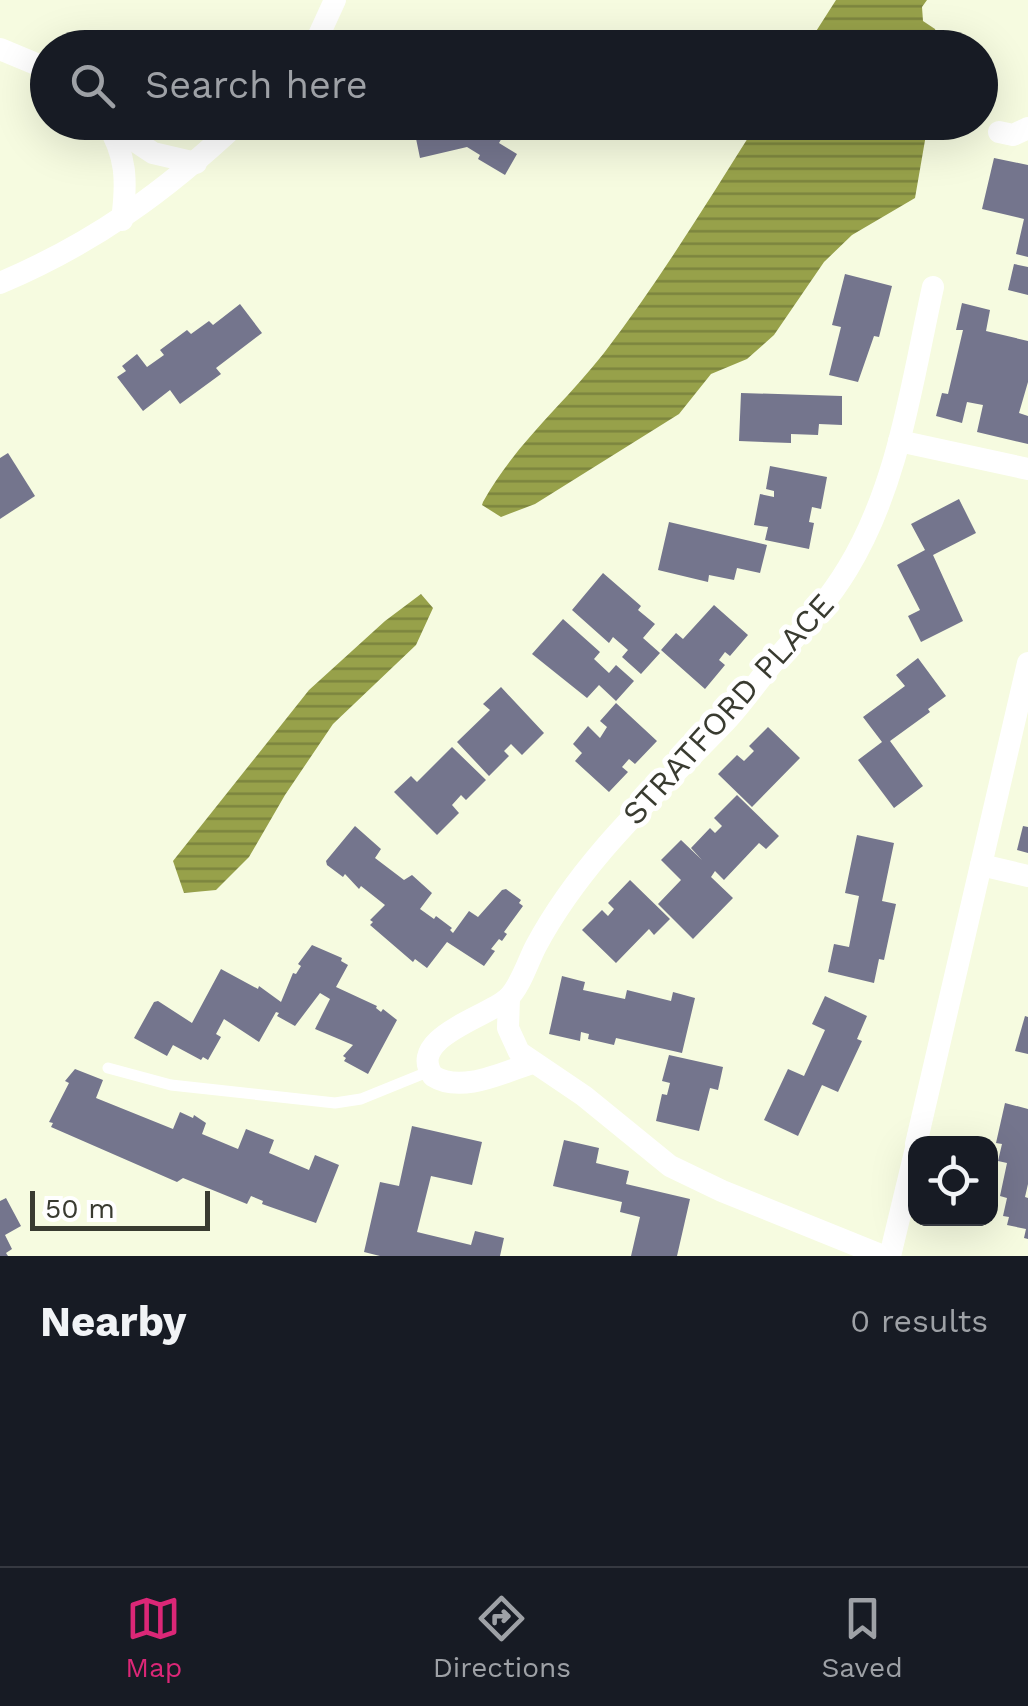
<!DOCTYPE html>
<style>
:root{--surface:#171b24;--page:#20242c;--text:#f1f3f6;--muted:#9ea1a6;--line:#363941;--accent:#db2777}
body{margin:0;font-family:"Work Sans",sans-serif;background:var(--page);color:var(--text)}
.controls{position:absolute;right:30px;bottom:30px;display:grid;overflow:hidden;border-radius:20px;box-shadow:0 10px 40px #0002}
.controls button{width:90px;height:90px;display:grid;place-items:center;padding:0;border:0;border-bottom:2px solid var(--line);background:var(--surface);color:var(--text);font:50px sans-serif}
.scale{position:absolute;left:30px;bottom:25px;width:180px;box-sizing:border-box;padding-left:10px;border:5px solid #393b30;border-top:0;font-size:28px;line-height:35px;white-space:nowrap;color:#393b30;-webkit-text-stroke:8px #fff;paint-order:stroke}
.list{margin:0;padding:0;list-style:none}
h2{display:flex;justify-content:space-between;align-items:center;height:130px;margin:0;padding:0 40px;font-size:42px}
h2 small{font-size:32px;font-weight:400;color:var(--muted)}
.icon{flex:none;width:55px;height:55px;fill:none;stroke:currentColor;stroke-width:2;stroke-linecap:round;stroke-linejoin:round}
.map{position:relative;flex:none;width:1028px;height:1256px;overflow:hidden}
.search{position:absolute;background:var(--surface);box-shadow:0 10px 40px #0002;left:30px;right:30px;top:30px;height:110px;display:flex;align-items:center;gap:25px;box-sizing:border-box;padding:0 35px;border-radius:55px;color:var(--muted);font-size:38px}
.sheet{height:310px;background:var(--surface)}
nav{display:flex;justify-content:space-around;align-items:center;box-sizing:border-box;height:140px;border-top:2px solid var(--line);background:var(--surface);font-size:28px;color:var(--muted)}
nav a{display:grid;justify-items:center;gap:5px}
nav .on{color:var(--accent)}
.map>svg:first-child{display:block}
.water{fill:url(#water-rules)}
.building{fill:#74758d}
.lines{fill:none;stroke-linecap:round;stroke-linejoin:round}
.service{stroke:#fff;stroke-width:11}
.minor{stroke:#fff;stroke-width:22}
.labels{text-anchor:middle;stroke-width:10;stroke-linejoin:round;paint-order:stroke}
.street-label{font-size:32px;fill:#393b30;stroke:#fff}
</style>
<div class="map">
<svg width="1028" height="1256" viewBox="0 0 1028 1256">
<defs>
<pattern id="water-rules" width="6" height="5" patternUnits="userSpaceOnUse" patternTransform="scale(2.5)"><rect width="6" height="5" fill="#97a14a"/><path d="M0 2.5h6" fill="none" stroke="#7c843e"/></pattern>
</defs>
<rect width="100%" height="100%" fill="#f6fbe0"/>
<!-- water -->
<g class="water">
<path d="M836,0h91l-5,7 1,14 12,8 6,18h-135z"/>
<path d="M758,122l170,1 -13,75 -63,37 -28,27 -50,73 -27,24 -36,15 -32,40 -144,90 -34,13 -19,-12 1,-3c32,-58 81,-98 121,-149 56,-73 104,-152 154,-231z"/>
<path d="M421,594l12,14 -17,37 -83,79 -48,71 -36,62 -33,33 -32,3 -11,-32 136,-171 76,-69z"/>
</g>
<!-- building -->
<g class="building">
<path d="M419,122h92l-12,21 18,11 -12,21 -27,-16 2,-4 -13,-8 -47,11 -7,-34z"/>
<path d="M994,158l34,7v92l-12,-3 8,-35 -42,-10z"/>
<path d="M1014,264l14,3v28l-20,-5z"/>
<path d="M845,274l47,12 -13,51 -5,-1 -16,46 -29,-7 12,-48 -9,-2z"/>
<path d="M962,303l28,7 -4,21 42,10v41l-9,31 9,3v28l-51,-12 6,-27 -16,-3 -5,21 -26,-7 6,-23 6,1 15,-64h-7z"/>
<path d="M240,304l22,29 -46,35 5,6 -41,30 -10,-14 -27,21 -26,-34 9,-6 -4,-5 15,-12 10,13 17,-12 -4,-5 27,-20 4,4 18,-13 4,4z"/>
<path d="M741,393l101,3v29l-23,-1 -1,11 -27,-1v9l-52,-2z"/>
<path d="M8,453l27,43 -35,23v-61z"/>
<path d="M770,466l57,11 -6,32 -9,-2 -3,15 5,1 -5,26 -44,-9 3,-13 -14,-2 6,-31 14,3v-6l-8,-2z"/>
<path d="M959,499l17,34 -43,22 30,66 -42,21 -13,-26 12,-6 -23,-45 28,-15 -14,-26z"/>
<path d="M669,522l98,23 -7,28 -23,-5 -3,12 -25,-5 -1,7 -50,-12z"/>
<path d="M603,573l38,33 -3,4 17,14 -12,14 17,15 -19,21 -19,-17 6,-7 -15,-13 -4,6 -37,-33z"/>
<path d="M714,605l34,30 -18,21 -5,-4 -6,8 6,5 -20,24 -44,-39 15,-17 7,6z"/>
<path d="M563,619l37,33 -6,7 15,14 7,-8 18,16 -18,20 -17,-16 -12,13 -55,-44z"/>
<path d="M918,658l28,38 -18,13 2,3 -40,29 33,45 -29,22 -36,-48 24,-18 -19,-25 42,-31 -9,-11z"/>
<path d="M501,687l43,46 -22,22 -11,-11 -7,7 5,5 -20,20 -32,-34 33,-32 -7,-6z"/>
<path d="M616,703l41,38 -22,23 -6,-5 -7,8 6,5 -19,20 -34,-31 7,-8 -9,-9 15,-18 12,12 7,-11 -7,-6z"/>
<path d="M768,727l32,31 -48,49 -34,-33 19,-19 7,6 10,-10 -5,-5z"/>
<path d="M452,747l34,33 -20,20 -5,-5 -9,10 7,8 -22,22 -43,-43 17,-16 6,6z"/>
<path d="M737,795l42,41 -13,13 -7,-6 -35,37 -9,-9 -4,6 22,21 -40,41 -35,-35 23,-24 -20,-20 20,-20 21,20 -11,-12 19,-20 5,5 7,-7 -8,-8z"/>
<path d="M355,826l26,23 -6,9 29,22 8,-5 20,18 -12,16 14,10 2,-3 16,12 -2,2 3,3 16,-22 9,6 24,-27 4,-1 15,11 -2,3 4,3 -19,26 3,2 -5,7 -3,-2 -8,10 4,2 -11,15 -37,-24 -20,26 -12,-9 -2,3 -43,-37 3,-3 -3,-2 15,-15 -24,-19 -2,3 -14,-15 -2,3 -16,-12 -1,-4z"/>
<path d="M1023,826l5,1v26l-11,-3z"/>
<path d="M857,835l37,8 -12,58 14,3 -12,56 -5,-1 -5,24 -46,-11 6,-28 15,3 10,-51 -14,-3z"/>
<path d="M630,880l40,39 -16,16 -5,-6 -33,34 -34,-33 20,-20 6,6 6,-7 -6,-6z"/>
<path d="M312,945l30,13 -1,3 7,4 -12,22 41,19 -1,2 5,4 2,-3 14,11 -29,54 -24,-13 2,-3 -3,-2 10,-11 -38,-16 15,-30 -10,-6 -25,33 -18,-10 2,-3 -3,-1 -17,30 -35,-23 -8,15 5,3 -13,23 -5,-3 -2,3 -28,-15 -6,11 -33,-18 20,-36 4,-1 34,22 29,-54 37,20 1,-3 22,16 12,-29 3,1 5,-8 -3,-2z"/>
<path d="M562,976l23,6 -2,8 42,9 2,-9 44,11 2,-9 22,6 -13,55 -66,-15 -2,7 -26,-6 1,-5 -8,-2 -1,9 -31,-7z"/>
<path d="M825,996l42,20 -10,23 5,2 -24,51 -16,-7 -24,51 -34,-16 24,-51 16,7 21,-46 -13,-6z"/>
<path d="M1025,1016l3,1v37l-13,-3z"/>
<path d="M669,1055l54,12 -5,23 -8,-2 -11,43 -43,-10 6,-27 5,1 3,-12 -8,-2z"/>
<path d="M75,1069l28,11 -7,18 77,31 7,-17 13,6 1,-3 12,8 -4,11 36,15 8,-20 28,11 -5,13 40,17 6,-15 24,10 -23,58 -54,-19 1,-3 -12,-5 -4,8 -64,-26 -6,4 -126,-55 2,-4 -4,-1 20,-39 -4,-2z"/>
<path d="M1005,1103l23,6v75l-3,13 3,1v41l-4,-1 2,-9 -19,-4 2,-8 -6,-1 4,-18 -7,-2 7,-33 -9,-2 4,-17 -6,-1z"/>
<path d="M412,1126l70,16 -10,43 -41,-9 -14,56 54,13 4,-14 29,7 -4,18h-120l-16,-4 16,-70 19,4z"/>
<path d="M564,1140l35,8 -3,15 33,8 -3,13 64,15 -13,57h-46l9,-39 -20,-5 2,-10 -69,-16z"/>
<path d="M6,1198l15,28 -16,9 7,14 -6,4 2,3h-8v-55z"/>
</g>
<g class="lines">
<!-- service -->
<path class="service" d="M108,1068l63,17 164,18 26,-4 69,-28"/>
<!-- minor -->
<g class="minor">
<path d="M313,48l22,-48"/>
<path d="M0,49l48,20"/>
<path d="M106,122c21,33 21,60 16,98"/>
<path d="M114,127l39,26 43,10"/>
<path d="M999,132l14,3 15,-7"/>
<path d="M0,283c94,-40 165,-91 239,-161"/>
<path d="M899,441l129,28"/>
<path d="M981,865l47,11"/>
<path d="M509,998l-1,30 11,24 65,44 86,70 52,25 161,65"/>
<path d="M532,1063c-28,9 -71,31 -99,13 -27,-38 54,-59 74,-77 13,-11 21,-38 29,-53 47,-88 121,-153 189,-224 18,-19 32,-40 48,-59 27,-31 54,-60 75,-95 51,-84 64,-187 85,-281"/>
<path d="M916,1144l112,-481"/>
<path d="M890,1256l26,-108"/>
</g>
</g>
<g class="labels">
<!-- street labels -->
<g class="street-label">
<text transform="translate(728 709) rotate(-48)" y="11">STRATFORD PLACE</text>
</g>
</g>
</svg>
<div class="controls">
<button><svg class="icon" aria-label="locate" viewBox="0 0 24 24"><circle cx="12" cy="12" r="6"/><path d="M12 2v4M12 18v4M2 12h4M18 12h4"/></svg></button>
</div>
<div class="scale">50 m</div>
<div class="search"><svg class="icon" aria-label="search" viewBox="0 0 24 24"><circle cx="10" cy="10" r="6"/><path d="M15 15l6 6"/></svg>Search here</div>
</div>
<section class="sheet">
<h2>Nearby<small>0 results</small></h2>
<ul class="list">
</ul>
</section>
<nav>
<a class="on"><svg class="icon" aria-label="map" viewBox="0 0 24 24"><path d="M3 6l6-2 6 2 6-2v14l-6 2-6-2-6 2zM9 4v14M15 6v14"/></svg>Map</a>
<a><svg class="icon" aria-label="directions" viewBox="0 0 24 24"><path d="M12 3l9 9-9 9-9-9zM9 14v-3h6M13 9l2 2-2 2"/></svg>Directions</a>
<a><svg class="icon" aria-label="saved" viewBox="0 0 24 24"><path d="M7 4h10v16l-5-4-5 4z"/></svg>Saved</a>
</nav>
